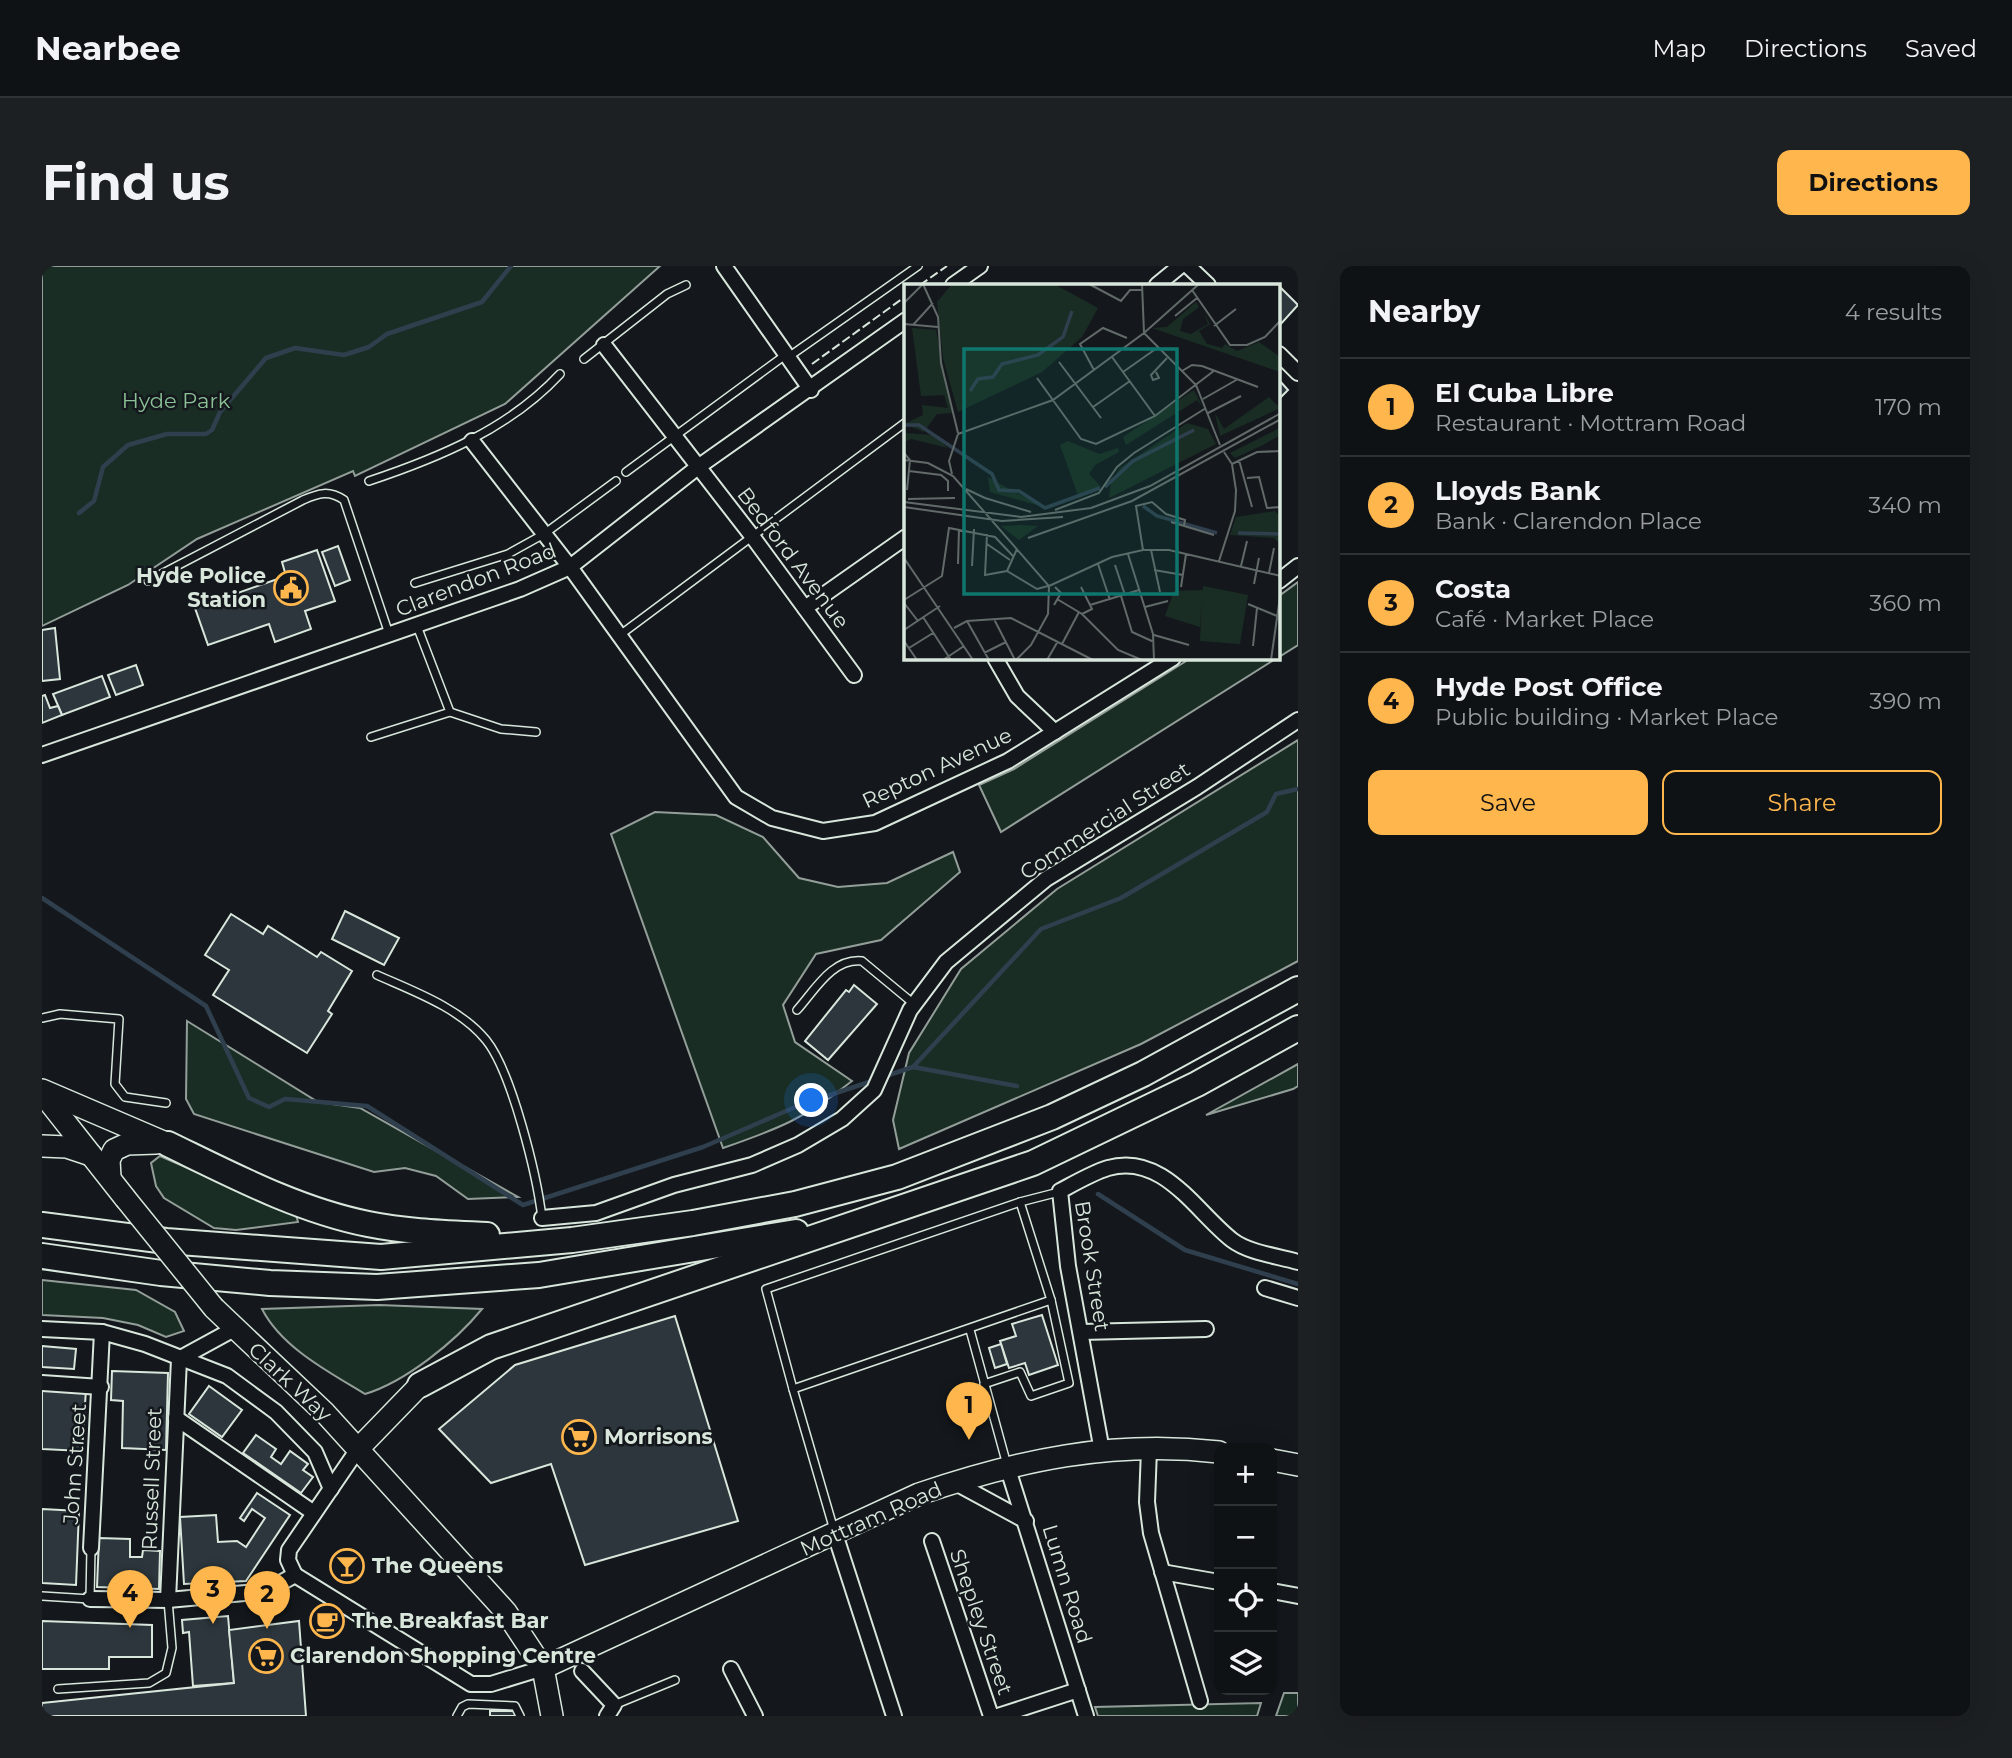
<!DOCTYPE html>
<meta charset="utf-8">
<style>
:root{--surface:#0f1215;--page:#1d2022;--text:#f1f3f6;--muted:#9b9ea0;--line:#2f3234;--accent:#ffb74d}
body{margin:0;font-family:Montserrat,sans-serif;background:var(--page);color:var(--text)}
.controls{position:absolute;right:21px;bottom:21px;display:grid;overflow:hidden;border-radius:14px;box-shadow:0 7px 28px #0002}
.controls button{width:63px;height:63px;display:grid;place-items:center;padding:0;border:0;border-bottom:2px solid var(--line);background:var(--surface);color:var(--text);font:35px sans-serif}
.you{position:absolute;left:770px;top:835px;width:24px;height:24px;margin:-18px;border:5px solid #fff;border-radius:50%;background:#1a73e8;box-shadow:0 0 0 10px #1a73e833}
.badge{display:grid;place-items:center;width:46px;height:46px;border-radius:50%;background:var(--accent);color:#111;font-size:23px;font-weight:700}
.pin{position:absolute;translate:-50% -58px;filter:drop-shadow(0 2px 4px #0008)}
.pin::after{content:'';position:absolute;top:37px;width:24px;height:21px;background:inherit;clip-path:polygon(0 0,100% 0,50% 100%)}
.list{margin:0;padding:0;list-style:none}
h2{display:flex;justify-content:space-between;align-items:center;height:91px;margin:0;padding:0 28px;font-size:30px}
h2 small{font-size:23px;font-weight:400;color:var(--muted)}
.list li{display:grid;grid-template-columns:46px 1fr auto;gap:21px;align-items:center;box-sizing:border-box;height:98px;padding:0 28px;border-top:2px solid var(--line)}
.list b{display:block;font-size:26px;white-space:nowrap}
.list p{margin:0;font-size:23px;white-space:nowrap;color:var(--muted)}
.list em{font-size:23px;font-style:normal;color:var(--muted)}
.actions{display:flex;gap:14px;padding:21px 28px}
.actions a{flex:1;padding:16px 0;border:2px solid var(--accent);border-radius:14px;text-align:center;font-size:24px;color:var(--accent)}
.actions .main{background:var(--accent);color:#111}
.icon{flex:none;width:38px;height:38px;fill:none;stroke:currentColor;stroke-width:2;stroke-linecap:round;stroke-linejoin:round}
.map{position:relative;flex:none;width:1256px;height:1450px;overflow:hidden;border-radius:14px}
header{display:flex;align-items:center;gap:42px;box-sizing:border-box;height:98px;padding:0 35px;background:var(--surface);border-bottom:2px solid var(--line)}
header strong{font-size:33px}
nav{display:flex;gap:38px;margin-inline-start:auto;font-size:24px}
.intro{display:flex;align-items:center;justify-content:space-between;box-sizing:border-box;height:168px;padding:0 42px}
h1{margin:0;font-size:49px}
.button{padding:18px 32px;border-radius:14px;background:var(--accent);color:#111;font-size:24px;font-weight:700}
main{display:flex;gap:42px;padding:0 42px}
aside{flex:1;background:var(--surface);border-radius:14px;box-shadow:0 7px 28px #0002}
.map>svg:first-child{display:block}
.green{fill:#1a2d24;stroke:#939e99;stroke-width:2}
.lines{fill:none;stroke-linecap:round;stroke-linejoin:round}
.stream{stroke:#2f3f4d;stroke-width:4.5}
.building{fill:#2c363c;stroke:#d8e6dc;stroke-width:2}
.lane-casing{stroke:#d8e6dc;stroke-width:10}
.street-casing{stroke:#d8e6dc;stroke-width:18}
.primary-casing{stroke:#d8e6dc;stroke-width:24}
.highway-casing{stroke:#d8e6dc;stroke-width:28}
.lane{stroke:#14181c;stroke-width:7}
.street{stroke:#14181c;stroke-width:14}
.primary{stroke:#14181c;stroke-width:21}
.highway{stroke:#14181c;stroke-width:24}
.primary-bridge-casing{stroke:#d8e6dc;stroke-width:24;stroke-linecap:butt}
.primary-bridge{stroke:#14181c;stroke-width:21}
.fence{stroke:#d8e6dc;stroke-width:2;stroke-dasharray:9 3.5;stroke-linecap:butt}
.labels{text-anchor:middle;stroke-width:5;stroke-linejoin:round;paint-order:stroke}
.park-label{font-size:21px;fill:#8ac095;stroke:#14181c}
.street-label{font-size:21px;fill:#d8e6dc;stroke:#14181c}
.poi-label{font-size:21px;font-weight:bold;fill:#d8e6dc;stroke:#14181c;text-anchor:start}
.inset-river{fill:none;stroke:#2f3f4d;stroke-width:3.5}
.inset-road{fill:none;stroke:#626a69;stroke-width:2}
.view{fill:#0f766e;fill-opacity:0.15;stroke:#0f766e;stroke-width:3.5}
.inset-edge{fill:none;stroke:#d8e6dc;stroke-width:3.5}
</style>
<header>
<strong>Nearbee</strong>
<nav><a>Map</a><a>Directions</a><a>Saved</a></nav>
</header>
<div class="intro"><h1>Find us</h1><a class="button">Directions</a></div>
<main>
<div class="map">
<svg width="1256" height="1450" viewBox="0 0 1256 1450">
<rect width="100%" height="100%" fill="#14181c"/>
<!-- green -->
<g class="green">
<path d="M0,0h618l-155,138 -150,72 -2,-5 -156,68 -69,46 -86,41z"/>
<path d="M1256,316v63l-19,12v-61z"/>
<path d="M1149,392h86l-276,174 -22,-47 35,-16z"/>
<path d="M1256,474v221l-157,83 -242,105 -6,-29 16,-67 52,-84 96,-80z"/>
<path d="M613,546l61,3 47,22 36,41 39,9 49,-4 66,-31 7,20 -79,68 -65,14 -33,51 12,37 57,39c-46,37 -74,48 -129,67l-112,-314z"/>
<path d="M145,755l131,81 42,6 158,89 -50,2 -32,-23 -31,-8 -31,4 -180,-58 -8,-15z"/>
<path d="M1256,798v22l-5,3 -87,26z"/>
<path d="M118,890l136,59 2,7 -62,8 -22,-2 -50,-30 -8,-12 -5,-23z"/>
<path d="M0,1014l94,10 39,22 9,19 -18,6 -28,-12 -35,-7 -61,-3z"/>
<path d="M337,1039l103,4c-27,33 -77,73 -117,85 -36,-22 -83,-46 -103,-85z"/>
<path d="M1242,1427h14v23h-22z"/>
<path d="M1219,1437l-4,13h-159l-3,-9z"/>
</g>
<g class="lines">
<!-- stream -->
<g class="stream">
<path d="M37,247l15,-12 9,-34 25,-22 39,-11h39l6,-4 8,-18 46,-54 29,-10 49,7 25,-8 18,-13 95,-32 29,-36"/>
<path d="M0,632l164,108 43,92 20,9 16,-8 82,7 156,99 180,-58 97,-42 75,-25"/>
<path d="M871,801l104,19"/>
<path d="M841,811l30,-10 128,-138 80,-31 146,-86 9,-18 22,-5"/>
<path d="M1056,928l87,56 113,34"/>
</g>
</g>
<!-- building -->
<g class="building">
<path d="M1237,20l19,19 -19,21z"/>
<path d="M1237,114l9,10 -9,9z"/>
<path d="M296,280l12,34 -15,6 -13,-34z"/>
<path d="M275,284l18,51 -30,10 6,18 -36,13 -6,-18 -61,21 -13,-37 91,-32 -4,-14z"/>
<path d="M13,362l5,51 -18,2v-51z"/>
<path d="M94,399l7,20 -27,10 -8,-20z"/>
<path d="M60,410l8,21 -48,18 -9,-21z"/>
<path d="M3,429l5,13 8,-2 4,9 -20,8v-27z"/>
<path d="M303,645l54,27 -15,27 -52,-26z"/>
<path d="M189,648l32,20 5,-8 49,31 4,-5 31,19 -24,40 4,3 -25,39 -94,-58 16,-25 -24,-15z"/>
<path d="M812,719l23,19 -49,56 -23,-19 41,-51 3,2z"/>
<path d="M1000,1049l16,50 -29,10 -4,-12 -16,5 -9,-27 16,-5 -4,-12z"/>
<path d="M633,1050l63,205 -153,44 -34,-101 -60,19 -52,-54 76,-64z"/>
<path d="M959,1078l6,20 -12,4 -6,-20z"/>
<path d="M0,1080l34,3 -2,20 -32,-2z"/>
<path d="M70,1105l56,2 -2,77 -44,-2 1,-47 -12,-1z"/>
<path d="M167,1120l33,24 -20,27 -33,-23z"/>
<path d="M0,1121l44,2 -4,62 -40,-2z"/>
<path d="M214,1169l20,14 -5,8 10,7 9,-13 18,13 -5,6 10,7 -12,16 -58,-40z"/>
<path d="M215,1227l33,22 -44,66 -62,3 -4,-67 36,-2 2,27 19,-1 9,6 19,-29 -13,-9 -8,12 -4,-3z"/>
<path d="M0,1243l37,2 -3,74 -34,-2z"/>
<path d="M57,1272l31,1v18h12l1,-7 17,1 -1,38 -62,-2z"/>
<path d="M186,1350l6,67 -41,3 -4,-54 -6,1 -1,-13z"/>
<path d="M0,1355l110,4v32h-43v12h-67z"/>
<path d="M257,1355l7,95h-264v-13l192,-20 -5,-53z"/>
<rect x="448" y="1445" width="26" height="5"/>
</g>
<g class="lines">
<!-- lane casing -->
<g class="lane-casing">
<g id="lane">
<path d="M745,92l131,-92"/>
<path d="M542,93l83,-65 19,-9"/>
<path d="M584,206l158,-116"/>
<path d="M327,215c69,-23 140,-52 191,-107"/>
<path d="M106,315l155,-81c16,-7 26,-10 41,0l45,134"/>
<path d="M373,317l93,-29 36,-20 72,-53"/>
<path d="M578,369l286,-213"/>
<path d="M408,446l51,17 35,3"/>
<path d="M329,471l79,-25 -33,-86"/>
<path d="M335,709c36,16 83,33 109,65 26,32 51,136 56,178"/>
<path d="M755,744c18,-20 35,-52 65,-49l52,43"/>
<path d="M0,752l18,-4 59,5 -4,65 10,13 41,6"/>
<path d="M978,936l39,-10"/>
<path d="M928,1064l37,135"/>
<path d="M751,1123l-27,-100 254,-87 31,98 18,83 -38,13 -11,-24 -36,12"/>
<path d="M792,1264l-41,-141 258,-89"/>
<path d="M0,1330l48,3 1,-51"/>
<path d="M16,1423l91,-6 17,-10 6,-25 -4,-48"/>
<path d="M572,1439l61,-25"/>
<path d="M415,1450l5,-9 6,-3 47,2 5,10"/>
</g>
</g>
<!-- street casing -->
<g class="street-casing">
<g id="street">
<path d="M682,0l87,124"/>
<path d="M1146,0l20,19"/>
<path d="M911,19l27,-19"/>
<path d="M1115,19l23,-19"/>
<path d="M562,79l148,191 102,139"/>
<path d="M1237,88l19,19"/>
<path d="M430,175l98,126 166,230 36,21 51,13 52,-8 133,-62 165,-103"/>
<path d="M1237,315l19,-15"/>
<path d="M763,342l101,-71"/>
<path d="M953,392l22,38 38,36"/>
<path d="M0,489l478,-166 50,-22 128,-100 208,-147"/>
<path d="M500,952l54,-5 78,-28 78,-20 46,-20 44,-26 32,-29 36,-80 36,-48 100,-83 151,-92 101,-67"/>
<path d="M1223,1022l33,10"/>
<path d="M0,1063l60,3 43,12 82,32 49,36 39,40 16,37"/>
<path d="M1039,1066l125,-3"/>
<path d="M137,1093l55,-30"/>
<path d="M0,1117l59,4"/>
<path d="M134,1152l138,95"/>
<path d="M1107,1183l-2,53 4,31 49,168"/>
<path d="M1060,1185l-34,-185 -8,-75c15,-8 32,-18 48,-23 55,-16 88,44 124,72 17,13 46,16 66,22"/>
<path d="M965,1200l79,250"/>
<path d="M912,1216l72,39"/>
<path d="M793,1268l59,182"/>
<path d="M890,1275l59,175"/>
<path d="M49,1282l11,-216"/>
<path d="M1120,1306l57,10"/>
<path d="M253,1309l176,109h20l52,-16"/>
<path d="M253,1309l-7,-15 1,-10 69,-101"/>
<path d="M1230,1325l26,5"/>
<path d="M48,1333l78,1 98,-9 29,-16"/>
<path d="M126,1334l11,-241"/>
<path d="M689,1403l24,47"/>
<path d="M540,1405l32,34 -7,11"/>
<path d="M956,1450l80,-26"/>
</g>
</g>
<!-- primary casing -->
<g class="primary-casing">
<g id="primary">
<path d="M0,824l126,54"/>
<path d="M1,828l82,104"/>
<path d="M0,880l25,1 24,8"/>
<path d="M68,911l-1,-17 5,-10 13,-6 29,-1"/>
<path d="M172,1042l111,105 181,199 37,56 9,48"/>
<path d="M316,1183l62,-64"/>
<path d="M1230,1194l26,5"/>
<path d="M501,1402l376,-174c100,-34 193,-54 300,-42"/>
</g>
</g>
<!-- highway casing -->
<g class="highway-casing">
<g id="highway">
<path d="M126,878c64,31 130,66 200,80 39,8 79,9 119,11"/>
<path d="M0,959l124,16 215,16 191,-17 121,-17 102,-19 102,-27 155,-60 91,-43 155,-85"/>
<path d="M0,990l119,17 109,10 107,4 162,-12 257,-43"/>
<path d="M378,1119l71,-38 542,-184 164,-79 101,-56"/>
</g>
</g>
<!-- lane -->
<use href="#lane" class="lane"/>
<!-- street -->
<use href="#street" class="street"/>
<!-- primary -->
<use href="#primary" class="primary"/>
<!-- highway -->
<use href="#highway" class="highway"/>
<!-- primary-bridge casing -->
<g class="primary-bridge-casing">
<path id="primary-bridge" d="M83,932l89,110"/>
</g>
<!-- primary-bridge -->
<use href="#primary-bridge" class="primary-bridge"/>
<!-- fence -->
<g class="fence">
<path d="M878,19l27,-19"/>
<path d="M770,98l94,-68"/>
</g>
</g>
<!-- icons -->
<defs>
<g id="civic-ring" transform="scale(1.75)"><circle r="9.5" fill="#14181c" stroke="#ffb74d" stroke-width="1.5"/><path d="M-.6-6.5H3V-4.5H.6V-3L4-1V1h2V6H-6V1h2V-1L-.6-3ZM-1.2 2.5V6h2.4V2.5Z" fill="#ffb74d"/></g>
<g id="supermarket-ring" transform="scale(1.75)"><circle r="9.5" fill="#14181c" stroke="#ffb74d" stroke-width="1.5"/><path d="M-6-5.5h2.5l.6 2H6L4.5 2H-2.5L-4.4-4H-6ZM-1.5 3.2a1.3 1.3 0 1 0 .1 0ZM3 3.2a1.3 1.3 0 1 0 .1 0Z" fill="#ffb74d"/></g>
<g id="bar-ring" transform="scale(1.75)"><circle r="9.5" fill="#14181c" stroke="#ffb74d" stroke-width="1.5"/><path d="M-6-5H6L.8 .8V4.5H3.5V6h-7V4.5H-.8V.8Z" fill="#ffb74d"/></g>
<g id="cafe-ring" transform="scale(1.75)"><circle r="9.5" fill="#14181c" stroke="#ffb74d" stroke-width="1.5"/><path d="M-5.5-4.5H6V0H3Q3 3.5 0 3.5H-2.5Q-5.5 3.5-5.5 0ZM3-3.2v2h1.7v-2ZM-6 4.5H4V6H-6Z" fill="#ffb74d"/></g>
</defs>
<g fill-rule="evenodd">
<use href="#civic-ring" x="249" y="322"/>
<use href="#supermarket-ring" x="537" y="1171"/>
<use href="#bar-ring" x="305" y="1300"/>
<use href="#cafe-ring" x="285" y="1355"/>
<use href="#supermarket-ring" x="224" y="1390"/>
</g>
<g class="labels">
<!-- park labels -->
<g class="park-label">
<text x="134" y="142">Hyde Park</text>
</g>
<!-- street labels -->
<g class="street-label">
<text transform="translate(751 292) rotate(53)" y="7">Bedford Avenue</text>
<text transform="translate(434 314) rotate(-21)" y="7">Clarendon Road</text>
<text transform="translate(895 502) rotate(-25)" y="7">Repton Avenue</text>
<text transform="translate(1063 555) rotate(-33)" y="7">Commercial Street</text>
<text transform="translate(1050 1000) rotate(81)" y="7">Brook Street</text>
<text transform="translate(248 1116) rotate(43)" y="7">Clark Way</text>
<text transform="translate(33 1198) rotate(-86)" y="7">John Street</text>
<text transform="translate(110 1213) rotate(-88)" y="7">Russell Street</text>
<text transform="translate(829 1253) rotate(-24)" y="7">Mottram Road</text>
<text transform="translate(1025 1318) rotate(73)" y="7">Lumn Road</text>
<text transform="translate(939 1356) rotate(71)" y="7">Shepley Street</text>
</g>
<!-- poi labels -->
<g class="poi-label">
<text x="224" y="317" text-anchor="end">Hyde Police<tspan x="224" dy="24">Station</tspan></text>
<text x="562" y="1178">Morrisons</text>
<text x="330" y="1307">The Queens</text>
<text x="310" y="1362">The Breakfast Bar</text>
<text x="248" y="1397">Clarendon Shopping Centre</text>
</g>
</g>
<!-- overview -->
<g transform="translate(862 18)">
<rect width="376" height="376" fill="#14181c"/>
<path d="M48,0h102l44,24 -16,29 -40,35 -84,40 -15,-54 -6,-56zM292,18l3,5 -16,12 -3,12 11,3 17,-10 -4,-10 6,10 -11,7 8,13 15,4 3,-4 12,7 22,-9 21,15v15l-128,-44 15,-1zM8,44l24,2 16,83 -15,1 -13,18 -20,-8 19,-9 -1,-10 26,3 -4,-13 -23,1zM290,106l8,16 -5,-6 -71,45 -3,-8zM365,113l11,11 -60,28 -5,-23 9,16zM283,139l21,6 8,15 -107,54 2,-16 9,-14zM376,144v7l-17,10 -28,13 -5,-5zM0,149l30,2 14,13 -37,-9 -7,3zM164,157l31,13 19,-6 1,4 -24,13 -6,9 12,13 -22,11 -19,-53zM84,193l23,13 33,17 -54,-15zM371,227l5,5v28l-6,-6 -44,-3 6,-18zM117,241l17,1 -19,14 -18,-14zM299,302l45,9 -8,49 -40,-3 2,-49 -2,35 -35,-11 9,-25 29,-1z" fill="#1a2d24"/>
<path class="inset-river" d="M66,107l8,-12 15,-2 9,-13 36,-9 25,-18 9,-26M0,141h15l73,49 7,16 20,1 26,17 55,-20M201,203l28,-26 61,-31M239,222l14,10 60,17M334,249l43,1"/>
<path class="inset-road" d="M19,0l15,33 3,46 17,70M185,0l32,17 9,-11h12M238,0l2,49 52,52 24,60M288,6l38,55h17l18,-8 16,-17M0,19l19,-19M271,32l22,-18M0,40l34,3M9,41l20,-22M310,42l22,-17M208,73l43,59M155,78l42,56M190,86l-14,-26 23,-16 24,10M278,87l10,-6 10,1 56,21M219,88l34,-24M252,88l3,6 -6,2 -2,-5 16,-17M133,94l44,61 15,5 59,-28 60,-46M299,115l35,-20M189,123l37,-26M304,129l33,-17M54,150l95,-34 91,-67 55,-49M0,169l6,7 -3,30M0,176l24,3 25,13 96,110 -1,28 -17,31 -15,15M335,176l13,47M328,180l25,-12 24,-1M5,187l32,4 7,6v10M48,190l-3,-13 9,-27M343,194l12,-1 8,31 14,-1M62,205l19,9M81,214l46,14M4,215l47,-1M0,218l117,15 70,-9 59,-22 131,-73M0,223l98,14 61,-4M151,226l44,-17 18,-26 17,-14 72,-45M267,238l43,13M83,250l-2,41 22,-4M124,254l104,-37 149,-82M83,260l23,16M239,266l-7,-44 16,-4 14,12 19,6 -1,6M247,266l9,42M224,270l25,80 1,26M0,274l69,102M315,277l16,-50 1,-21 -4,-26 -8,-12M54,280l1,-35M194,280l12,36M211,281l10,30M68,282l2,-37M337,282l6,-25M250,286l29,5M103,287l30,18 11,-3M103,287l10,-22M365,289l5,-25M350,300l5,-26M145,302l63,-29 31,-7h26l112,26M177,303l11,22 -10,5M277,303l5,-33M217,312l11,36 22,10M153,315l25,15 36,36 24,10M0,316l38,-24 7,-48 46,9 18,19M0,319l14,18M344,320l29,12M150,321l7,-12 -6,-6M186,321l49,-15M241,323l23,-6M19,333l28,43M90,335l21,41M63,337l22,39M50,344l13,-7 44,-3 82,42M0,346l36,-24M250,351l35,10M0,357l13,19M158,360l17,-32M349,362l4,-38M5,364l24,-15M80,369l22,-11M39,376l21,-14M143,376l11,-19M367,376l10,-70"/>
<path class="view" d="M60,65h213v245h-213z"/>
<rect width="376" height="376" class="inset-edge"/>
</g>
</svg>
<div class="controls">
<button>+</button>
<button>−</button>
<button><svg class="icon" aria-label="locate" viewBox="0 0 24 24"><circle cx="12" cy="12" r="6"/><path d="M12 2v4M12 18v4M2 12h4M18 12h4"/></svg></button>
<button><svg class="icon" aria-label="layers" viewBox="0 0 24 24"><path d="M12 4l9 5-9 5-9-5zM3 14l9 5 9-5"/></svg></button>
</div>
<div class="you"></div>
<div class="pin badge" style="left:927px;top:1174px">1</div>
<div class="pin badge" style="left:225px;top:1363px">2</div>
<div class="pin badge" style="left:171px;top:1358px">3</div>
<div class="pin badge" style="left:88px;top:1362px">4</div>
</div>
<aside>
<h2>Nearby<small>4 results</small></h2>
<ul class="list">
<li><span class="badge">1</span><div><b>El Cuba Libre</b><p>Restaurant · Mottram Road</p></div><em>170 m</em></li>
<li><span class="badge">2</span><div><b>Lloyds Bank</b><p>Bank · Clarendon Place</p></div><em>340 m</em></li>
<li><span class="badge">3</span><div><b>Costa</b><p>Café · Market Place</p></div><em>360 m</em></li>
<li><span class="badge">4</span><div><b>Hyde Post Office</b><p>Public building · Market Place</p></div><em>390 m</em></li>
</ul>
<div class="actions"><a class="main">Save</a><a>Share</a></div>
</aside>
</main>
